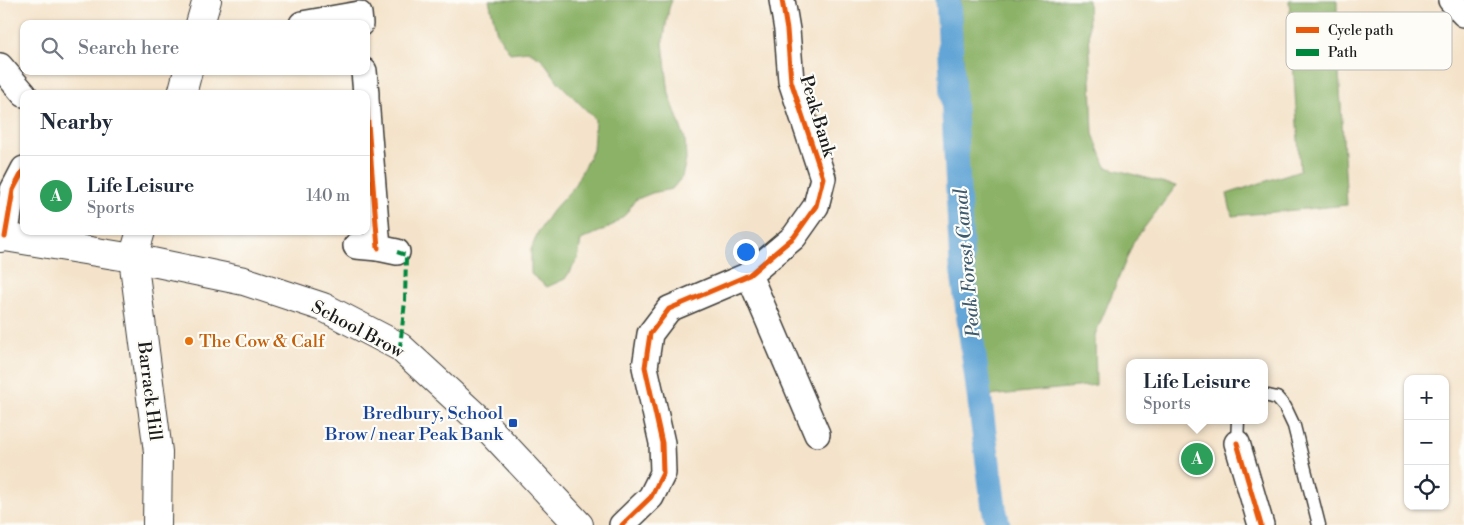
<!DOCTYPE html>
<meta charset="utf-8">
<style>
:root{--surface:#fff;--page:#f6f6f7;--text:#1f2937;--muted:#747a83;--line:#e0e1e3;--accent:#0b8043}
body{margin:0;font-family:"Libre Bodoni",serif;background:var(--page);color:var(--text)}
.controls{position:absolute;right:15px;bottom:15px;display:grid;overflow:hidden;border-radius:10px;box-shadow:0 1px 4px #0004}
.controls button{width:45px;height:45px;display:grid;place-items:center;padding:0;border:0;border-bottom:1px solid var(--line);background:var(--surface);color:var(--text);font:25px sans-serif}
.you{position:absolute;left:745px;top:251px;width:18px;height:18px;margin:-12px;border:4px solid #fff;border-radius:50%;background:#1a73e8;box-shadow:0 0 0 8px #1a73e833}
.badge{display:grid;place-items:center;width:32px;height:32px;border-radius:50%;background:var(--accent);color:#fff;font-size:16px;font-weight:700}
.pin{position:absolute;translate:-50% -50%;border:2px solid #fff;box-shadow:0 1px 5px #0006}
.popup{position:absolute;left:1126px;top:359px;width:142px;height:65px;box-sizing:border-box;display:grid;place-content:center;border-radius:10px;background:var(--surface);filter:drop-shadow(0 1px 4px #0005);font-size:16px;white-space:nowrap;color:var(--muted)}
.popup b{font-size:19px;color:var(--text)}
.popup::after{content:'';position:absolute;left:50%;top:100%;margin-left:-10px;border:10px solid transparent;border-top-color:var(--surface)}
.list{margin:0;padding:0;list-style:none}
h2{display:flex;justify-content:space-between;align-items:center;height:65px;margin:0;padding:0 20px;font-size:21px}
h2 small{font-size:16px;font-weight:400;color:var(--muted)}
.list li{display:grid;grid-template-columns:32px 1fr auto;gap:15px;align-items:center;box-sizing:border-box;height:80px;padding:0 20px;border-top:1px solid var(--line)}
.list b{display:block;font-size:19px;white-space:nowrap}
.list p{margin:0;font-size:16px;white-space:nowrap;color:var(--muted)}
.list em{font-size:16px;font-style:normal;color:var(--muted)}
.icon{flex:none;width:28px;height:28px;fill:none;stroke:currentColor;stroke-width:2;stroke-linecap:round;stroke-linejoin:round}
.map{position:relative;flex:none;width:1464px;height:525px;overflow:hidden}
.search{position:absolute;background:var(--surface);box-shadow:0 1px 4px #0004;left:20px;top:20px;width:350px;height:55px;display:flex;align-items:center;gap:12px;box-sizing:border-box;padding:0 18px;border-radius:10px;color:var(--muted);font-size:19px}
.panel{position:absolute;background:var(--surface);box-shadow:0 1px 4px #0004;left:20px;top:90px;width:350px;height:145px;border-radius:10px}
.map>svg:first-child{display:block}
.forest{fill:#8cb268;stroke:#546742}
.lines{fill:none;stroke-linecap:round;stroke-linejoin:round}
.canal{stroke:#62a5d6;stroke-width:25}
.lane-casing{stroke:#3c3a36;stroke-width:15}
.street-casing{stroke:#3c3a36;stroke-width:28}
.secondary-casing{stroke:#3c3a36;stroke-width:30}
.primary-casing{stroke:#3c3a36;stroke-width:30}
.lane{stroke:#fff;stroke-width:12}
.street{stroke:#fff;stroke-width:25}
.secondary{stroke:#fff;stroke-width:28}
.primary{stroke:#fff;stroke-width:28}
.quiet{stroke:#00873e;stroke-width:4;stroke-dasharray:8 4;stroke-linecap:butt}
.cycleway-casing{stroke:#fdfcf7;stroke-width:8}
.cycleway{stroke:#e8590c;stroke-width:5}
.food-dot{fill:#e8710a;stroke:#fdfcf7;stroke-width:2}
.transit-dot{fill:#1a4fb4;stroke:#fdfcf7;stroke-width:2}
.labels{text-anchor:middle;stroke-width:4.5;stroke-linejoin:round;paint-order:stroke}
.street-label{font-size:18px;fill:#1c1c1c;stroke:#fdfcf7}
.food-label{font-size:18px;fill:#c56008;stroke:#fdfcf7;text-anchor:start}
.transit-label{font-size:18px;fill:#164399;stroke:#fdfcf7;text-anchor:end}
.water-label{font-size:19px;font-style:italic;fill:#3c5a70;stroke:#fdfcf7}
.key{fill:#fdfcf7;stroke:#bab9b5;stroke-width:1}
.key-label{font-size:14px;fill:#1c1c1c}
</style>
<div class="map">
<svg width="1464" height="525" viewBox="0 0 1464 525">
<rect width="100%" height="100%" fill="#fdfcf7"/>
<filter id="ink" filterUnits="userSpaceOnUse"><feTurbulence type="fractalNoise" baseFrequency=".02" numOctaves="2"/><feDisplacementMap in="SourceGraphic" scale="10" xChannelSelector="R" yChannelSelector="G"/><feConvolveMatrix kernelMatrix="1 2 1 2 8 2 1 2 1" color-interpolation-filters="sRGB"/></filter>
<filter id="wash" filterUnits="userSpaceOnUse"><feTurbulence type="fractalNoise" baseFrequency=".0096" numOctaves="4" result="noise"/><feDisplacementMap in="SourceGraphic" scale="20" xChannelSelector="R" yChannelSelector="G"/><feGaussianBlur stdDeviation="1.12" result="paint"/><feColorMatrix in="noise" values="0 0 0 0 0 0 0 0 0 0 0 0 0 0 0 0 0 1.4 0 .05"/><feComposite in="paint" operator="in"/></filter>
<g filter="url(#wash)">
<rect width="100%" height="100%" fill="#f4e3ca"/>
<!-- forest -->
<g class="forest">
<path d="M489,0h183l-3,8 -6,35 6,51 16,45 1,21 -4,17 -10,12 -20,4 -17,7 -9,14 -16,13 -29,13 -3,19 -13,20 -18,8 -16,-13v-24l7,-18 14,-21 21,-23 20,-38 2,-31 -36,-36 -17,-24 -14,-8 -18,2 -13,-20z"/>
<path d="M960,0h128l5,134 13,33 70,19 -42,55 -39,94 1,50 -107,11 -16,-135z"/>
<path d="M1289,0h48v38l10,167 -115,11 -5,-22 73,-24z"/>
</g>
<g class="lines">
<!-- canal -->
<path class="canal" d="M948,0l14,266 32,242 4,17"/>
</g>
</g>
<g filter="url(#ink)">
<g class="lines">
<!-- lane casing -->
<g class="lane-casing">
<g id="lane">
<path d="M1264,395l13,3 8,9 9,19 25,99"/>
<path d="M1237,443l1,-23"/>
</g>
</g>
<!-- street casing -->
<g class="street-casing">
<g id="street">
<path d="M1451,0l13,14"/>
<path d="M302,24l57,-10 1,10"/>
<path d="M0,66l24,28"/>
<path d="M364,71l2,23"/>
<path d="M366,99l12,149"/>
<path d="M5,237l8,-47 11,-21"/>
<path d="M356,246l22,2 19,4"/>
<path d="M749,275l68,159"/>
<path d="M1237,443l24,82"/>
<path d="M622,525l29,-28 12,-24 -1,-30 -17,-76 5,-33 19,-25 80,-34 45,-38 22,-31 7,-28 -32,-97 -4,-51 -5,-30"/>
</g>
</g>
<!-- secondary casing -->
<g class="secondary-casing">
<path id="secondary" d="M133,258l111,23 79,26 77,40 88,81 91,97"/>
</g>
<!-- primary casing -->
<g class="primary-casing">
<g id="primary">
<path d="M200,24l7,-24"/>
<path d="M182,94l6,-23"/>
<path d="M141,231l-8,27 25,194 -1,73"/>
<path d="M0,238l5,-1 128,21"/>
</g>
</g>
<!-- lane -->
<use href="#lane" class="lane"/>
<!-- street -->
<use href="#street" class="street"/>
<!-- secondary -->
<use href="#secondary" class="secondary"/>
<!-- primary -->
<use href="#primary" class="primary"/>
<!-- quiet -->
<path class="quiet" d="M397,252l9,3 -1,46 -5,46"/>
<!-- cycleway casing -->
<g class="cycleway-casing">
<g id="cycleway">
<path d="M366,99l12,149"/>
<path d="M5,237l8,-47 11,-21"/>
<path d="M1237,443l24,82"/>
<path d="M622,525l29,-28 12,-24 -1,-30 -17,-76 5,-33 19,-25 80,-34 45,-38 22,-31 7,-28 -32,-97 -4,-51 -5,-30"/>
</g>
</g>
<!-- cycleway -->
<use href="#cycleway" class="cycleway"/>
</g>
</g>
<!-- markers -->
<circle class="food-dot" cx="189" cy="341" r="5"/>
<rect class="transit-dot" x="508" y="418" width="10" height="10" rx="2.5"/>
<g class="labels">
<!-- street labels -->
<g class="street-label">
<text transform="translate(818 116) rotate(73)" y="6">Peak Bank</text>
<text transform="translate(358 329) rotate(28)" y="6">School Brow</text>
<text transform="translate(150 391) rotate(83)" y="6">Barrack Hill</text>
</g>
<!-- food labels -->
<g class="food-label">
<text x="199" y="347">The Cow &amp; Calf</text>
</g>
<!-- transit labels -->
<g class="transit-label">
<text x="503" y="419">Bredbury, School<tspan x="503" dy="21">Brow / near Peak Bank</tspan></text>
</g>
<!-- water labels -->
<g class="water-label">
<text transform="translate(966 263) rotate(-95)" y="7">Peak Forest Canal</text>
</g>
</g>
<!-- legend -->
<rect x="1286" y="12" width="166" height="58" rx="8" class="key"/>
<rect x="1296" y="27" width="23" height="6" fill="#e8590c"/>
<rect x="1296" y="49" width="23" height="7" fill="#00873e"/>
<g class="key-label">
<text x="1328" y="35">Cycle path</text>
<text x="1328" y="57">Path</text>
</g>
</svg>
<div class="controls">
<button>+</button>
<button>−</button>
<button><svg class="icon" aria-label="locate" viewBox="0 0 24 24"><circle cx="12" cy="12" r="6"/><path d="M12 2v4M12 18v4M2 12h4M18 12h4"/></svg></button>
</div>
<div class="you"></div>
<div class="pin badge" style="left:1197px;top:459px;background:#2e9e5b">A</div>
<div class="popup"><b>Life Leisure</b>Sports</div>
<div class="search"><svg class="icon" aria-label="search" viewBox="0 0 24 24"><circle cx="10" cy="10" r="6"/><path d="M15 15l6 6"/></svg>Search here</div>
<section class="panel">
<h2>Nearby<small></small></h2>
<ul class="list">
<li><span class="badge" style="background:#2e9e5b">A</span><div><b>Life Leisure</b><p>Sports</p></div><em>140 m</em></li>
</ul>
</section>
</div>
